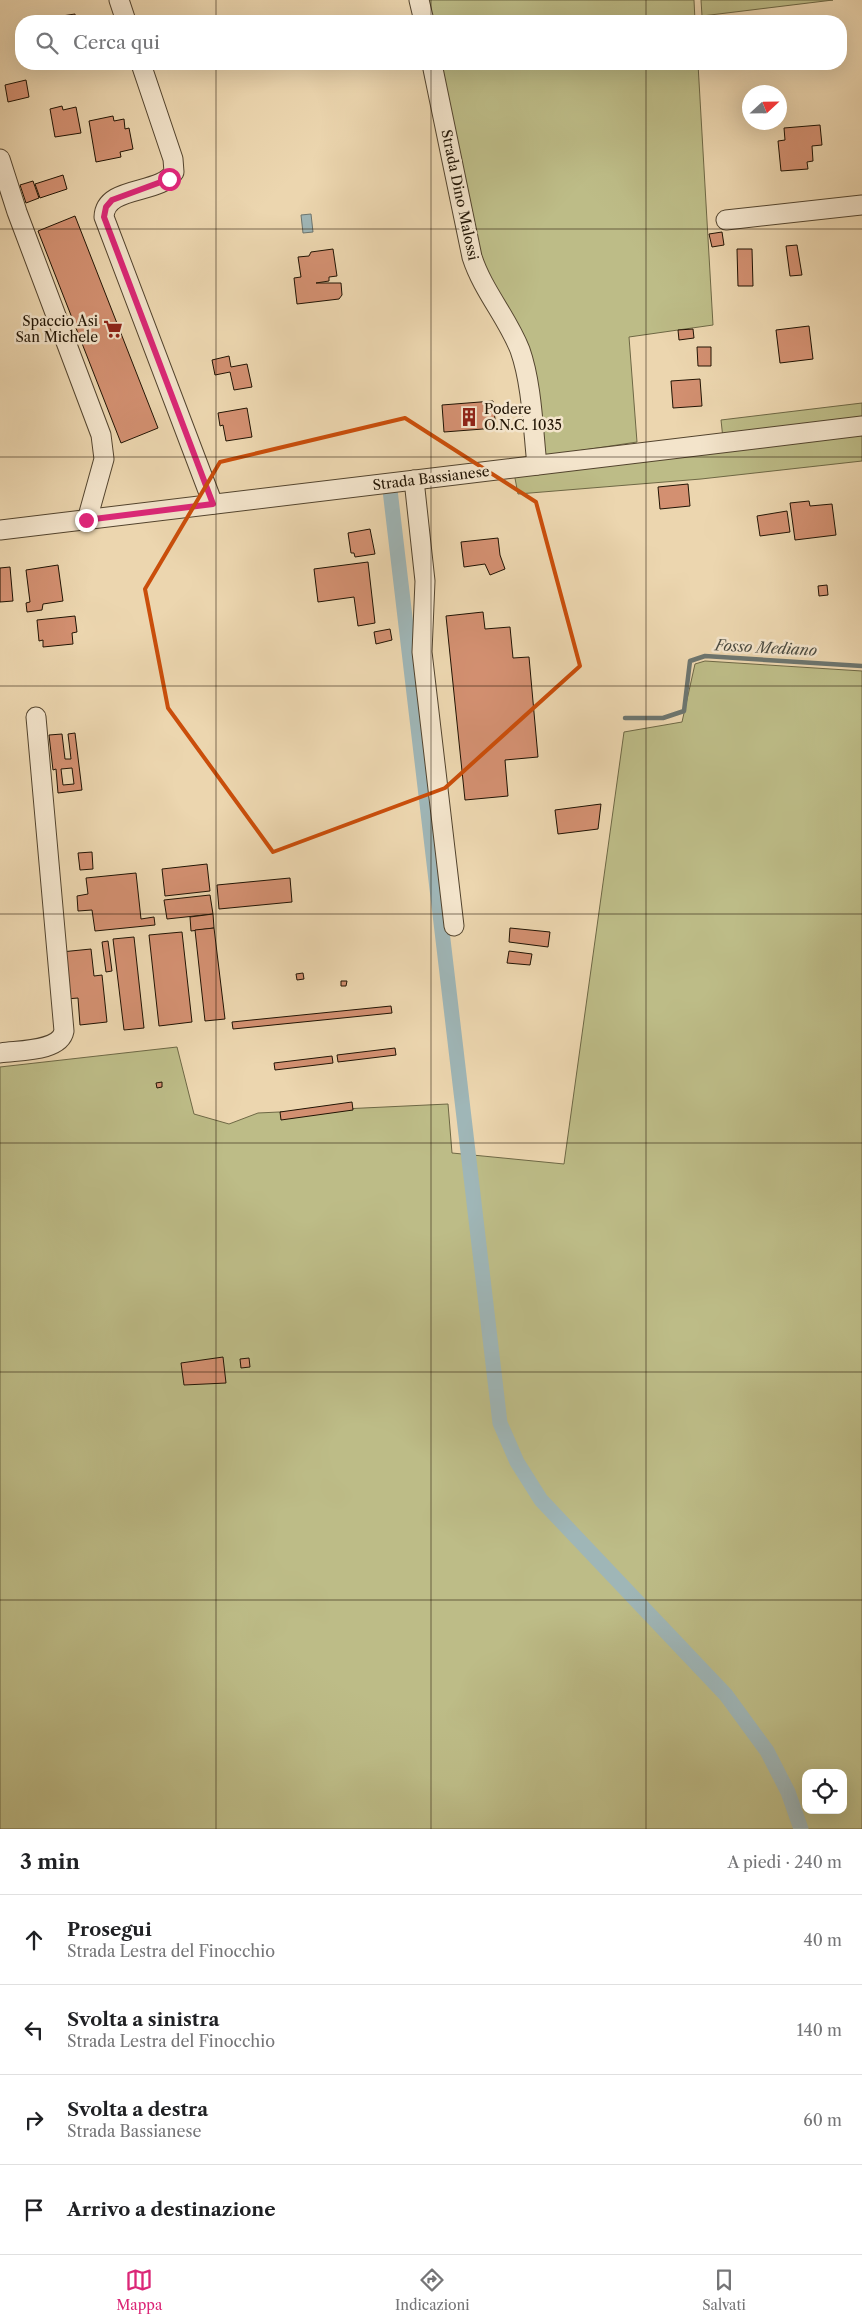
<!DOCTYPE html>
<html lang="it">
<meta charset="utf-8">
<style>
:root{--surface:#fff;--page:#f2f2f2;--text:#202124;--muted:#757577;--line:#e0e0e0;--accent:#db2777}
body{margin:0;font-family:"Libre Caslon Text",serif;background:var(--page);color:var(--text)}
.controls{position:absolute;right:15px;bottom:15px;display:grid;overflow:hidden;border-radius:10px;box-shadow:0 5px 20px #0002}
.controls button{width:45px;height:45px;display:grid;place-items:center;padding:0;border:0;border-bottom:1px solid var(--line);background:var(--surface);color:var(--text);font:25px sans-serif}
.compass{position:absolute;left:742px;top:85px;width:45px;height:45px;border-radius:50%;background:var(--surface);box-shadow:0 5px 20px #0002;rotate:68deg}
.stop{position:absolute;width:15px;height:15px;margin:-11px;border:4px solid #db2777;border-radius:50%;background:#fff}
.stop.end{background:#db2777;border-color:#fff;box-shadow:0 1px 5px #0008}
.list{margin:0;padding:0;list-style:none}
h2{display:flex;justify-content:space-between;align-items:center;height:65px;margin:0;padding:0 20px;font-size:21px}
h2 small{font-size:16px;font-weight:400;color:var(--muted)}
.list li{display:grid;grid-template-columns:32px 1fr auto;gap:15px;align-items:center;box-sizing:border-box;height:90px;padding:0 20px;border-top:1px solid var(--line)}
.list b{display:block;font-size:19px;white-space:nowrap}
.list p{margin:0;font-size:16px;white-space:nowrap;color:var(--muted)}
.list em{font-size:16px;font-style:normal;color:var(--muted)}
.icon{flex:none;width:28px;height:28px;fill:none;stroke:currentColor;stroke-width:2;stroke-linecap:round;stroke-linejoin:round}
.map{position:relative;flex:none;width:862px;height:1829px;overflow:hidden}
.search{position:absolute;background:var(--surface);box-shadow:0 5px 20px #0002;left:15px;right:15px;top:15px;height:55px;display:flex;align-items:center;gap:12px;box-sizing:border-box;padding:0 18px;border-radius:20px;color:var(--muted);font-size:19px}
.sheet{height:425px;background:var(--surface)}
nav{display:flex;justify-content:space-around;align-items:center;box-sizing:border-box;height:70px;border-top:1px solid var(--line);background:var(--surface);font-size:14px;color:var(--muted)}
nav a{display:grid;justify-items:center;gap:2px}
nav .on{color:var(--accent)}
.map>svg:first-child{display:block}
.green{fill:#bdbc87;stroke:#6e6845;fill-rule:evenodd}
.water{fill:#9fb6b7;stroke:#6c756f}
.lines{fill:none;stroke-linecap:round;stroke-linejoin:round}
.stream{stroke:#6c756f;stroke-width:4.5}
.canal{stroke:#9fb6b7;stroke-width:15}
.building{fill:#d39071;stroke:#201303;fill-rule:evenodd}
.minor-casing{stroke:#53442e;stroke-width:21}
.minor{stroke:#f3e4cb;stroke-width:19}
.route{stroke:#db2777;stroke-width:6}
.marked{fill:none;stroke:#ca4e0b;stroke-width:4;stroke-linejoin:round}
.grid{fill:none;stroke:#201303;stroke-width:1;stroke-opacity:0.55}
.labels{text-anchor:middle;stroke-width:5;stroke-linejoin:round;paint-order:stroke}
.street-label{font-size:14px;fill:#201303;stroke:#f3e4cb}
.poi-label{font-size:14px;fill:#201303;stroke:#f3e4cb;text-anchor:end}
.water-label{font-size:15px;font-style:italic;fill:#4c4c42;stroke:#f3e4cb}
</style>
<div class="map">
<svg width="862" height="1829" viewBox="0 0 862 1829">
<rect width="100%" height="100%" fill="#ecd6af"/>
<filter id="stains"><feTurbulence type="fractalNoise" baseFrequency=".004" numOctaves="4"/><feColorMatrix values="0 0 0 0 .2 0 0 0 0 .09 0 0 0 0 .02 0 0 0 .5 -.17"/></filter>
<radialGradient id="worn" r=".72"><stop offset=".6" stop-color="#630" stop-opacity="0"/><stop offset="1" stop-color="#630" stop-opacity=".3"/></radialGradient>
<!-- green -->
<g class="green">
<path d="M422,0h272l1,21h-268z"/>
<path d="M701,0h132l-131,16z"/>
<path d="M435,64h263l15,261 -84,12 8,105 -93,14 -19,-111 -48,-74z"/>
<path d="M862,403v58l-161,18 -183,15 -4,-21 210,-25 -3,-28z"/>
<path d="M705,661l157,10v1158h-862v-762l177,-20 17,67 35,10 29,-11 190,-9 4,49 112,11 60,-432 58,-10 13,-58zM806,1773h37v37h-37z"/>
</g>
<!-- water -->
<path class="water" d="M311,214l2,18 -10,1 -2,-18z"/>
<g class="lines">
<!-- stream -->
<path class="stream" d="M625,718h38l21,-7 6,-50 15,-5 157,10"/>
<!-- canal -->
<path class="canal" d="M390,490l110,933 17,39 24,38 185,195 41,56 21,41 13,37"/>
</g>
<!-- building -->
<g class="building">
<path d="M75,14l1,7h-47z"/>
<path d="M53,64h21l-20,3z"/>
<path d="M26,80l3,17 -21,5 -3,-17z"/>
<path d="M62,106l1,4 13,-3 5,26 -26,4 -5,-28z"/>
<path d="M113,116l1,5 10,-2 1,10 4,-1 4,21 -13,3 1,5 -25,5 -7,-41z"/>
<path d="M820,125l2,20 -10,1 1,15 -6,1 1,7 -27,2 -3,-30 7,-1 -1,-12z"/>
<path d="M63,175l4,14 -27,9 -5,-14z"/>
<path d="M33,181l6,17 -13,5 -6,-18z"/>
<path d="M75,216l83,212 -37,15 -83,-212z"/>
<path d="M722,232l2,13 -12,2 -3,-13z"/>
<path d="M797,245l5,30 -12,1 -4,-30z"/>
<path d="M333,249l4,27 -8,1v4l-13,2h25l1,12 -3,4 -42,5 -3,-26 7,-1 -3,-20 11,-1 2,-4z"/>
<path d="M737,249h15l1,37h-15z"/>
<path d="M809,326l4,33 -33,4 -4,-33z"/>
<path d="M693,329l1,9 -15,2 -1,-10z"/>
<path d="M697,347h14v19h-13z"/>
<path d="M229,356l2,11 16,-3 5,23 -18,3 -4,-18 -15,3 -3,-15z"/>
<path d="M700,379l2,27 -29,2 -2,-27z"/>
<path d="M493,401l3,27 -52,4 -2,-27z"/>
<path d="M247,408l5,29 -26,4 -3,-16 -3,1 -2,-13z"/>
<path d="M688,484l2,22 -30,3 -2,-22z"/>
<path d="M809,501l1,5 22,-2 4,31 -41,5 -5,-37z"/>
<path d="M787,511l3,21 -30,4 -3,-20z"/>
<path d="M370,529l5,25 -20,3 -1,-4h-3l-3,-20z"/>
<path d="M498,538l2,17 5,14 -15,6 -5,-11 -21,3 -3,-25z"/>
<path d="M368,562l7,61 -17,3 -4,-29 -36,5 -4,-33z"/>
<path d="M58,565l5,36 -20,3 -1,6 -15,2 -1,-9 4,-1 -4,-32z"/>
<path d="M10,567l3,34 -13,1v-34z"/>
<path d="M827,585l1,10 -9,1 -1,-10z"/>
<path d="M483,612l2,17 25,-2 3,31 16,-1 9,100 -33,3 3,36 -43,4 -19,-184z"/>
<path d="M75,616l2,16 -5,1 1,11 -30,3v-7l-4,1 -2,-21z"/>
<path d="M390,629l2,11 -16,4 -2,-12z"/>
<path d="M75,733l7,57 -24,3 -2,-24 -3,1 -4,-35 13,-1 3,25h6l-3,-25zM72,768l2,16 -11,1 -2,-16z"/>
<path d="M601,804l-3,25 -40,5 -3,-24z"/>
<path d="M92,852l1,17 -13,1 -2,-17z"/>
<path d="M207,864l3,27 -45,5 -3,-27z"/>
<path d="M136,873l5,46 13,-2 1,8 -60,6 -3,-21 -14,1 -1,-15 11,-2 -2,-16z"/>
<path d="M290,878l2,24 -73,7 -2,-24z"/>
<path d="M210,895l3,19 -46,5 -3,-19z"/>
<path d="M213,914l1,14 -23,3 -1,-14z"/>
<path d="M214,928l11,91 -20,2 -10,-91z"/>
<path d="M510,928l40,4 -2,15 -39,-5z"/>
<path d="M182,932l10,90 -33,4 -10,-91z"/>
<path d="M134,937l10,91 -20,2 -11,-91z"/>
<path d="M108,941l4,30 -6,1 -4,-30z"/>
<path d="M91,949l3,27 8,-1 5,47 -27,3 -2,-27 -12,1 -5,-47z"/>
<path d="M509,951l23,3 -2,11 -23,-2z"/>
<path d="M303,973l1,6 -7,1 -1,-6z"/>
<path d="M341,981h6l-1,5h-5z"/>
<path d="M391,1006l1,7 -159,16 -1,-7z"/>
<path d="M395,1048l1,7 -58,7 -1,-7z"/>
<path d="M332,1056l1,7 -58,7 -1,-7z"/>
<path d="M162,1082v5l-5,1 -1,-5z"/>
<path d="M352,1102l1,8 -72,10 -1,-8z"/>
<path d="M223,1357l3,26 -42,2 -3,-22z"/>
<path d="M249,1358l1,9 -9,1 -1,-9z"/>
</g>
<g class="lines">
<!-- minor casing -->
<g class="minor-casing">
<g id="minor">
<path d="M119,0l7,21"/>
<path d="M419,0l5,21"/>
<path d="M141,64l32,95 1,13c-13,23 -69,13 -70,45l109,287"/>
<path d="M432,64l40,193c11,34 35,60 48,93 12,34 13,79 17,115"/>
<path d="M0,159l17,53 84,223 3,24 -17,61"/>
<path d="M726,220l136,-15"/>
<path d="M414,480l11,101 -3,71 32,274"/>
<path d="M0,530l862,-104"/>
<path d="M0,1053c18,-3 60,-1 64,-22l-28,-314"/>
</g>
</g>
<!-- minor -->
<use href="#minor" class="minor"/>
</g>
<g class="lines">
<!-- route -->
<path class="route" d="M86,520l127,-16 -109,-287 2,-10 6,-7 57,-21"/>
</g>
<!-- marked area -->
<path class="marked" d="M405,418l131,84 44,164 -135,122 -172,64 -105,-144 -23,-119 75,-127z"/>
<!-- grid -->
<path class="grid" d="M216,0v21M431,0v21M646,0v21M216,64v1765M431,64v1765M646,64v1765M0,229h862M0,457h862M0,686h862M0,914h862M0,1143h862M0,1372h862M0,1600h862"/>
<!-- icons -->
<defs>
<g id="supermarket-bare" transform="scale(1.5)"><path d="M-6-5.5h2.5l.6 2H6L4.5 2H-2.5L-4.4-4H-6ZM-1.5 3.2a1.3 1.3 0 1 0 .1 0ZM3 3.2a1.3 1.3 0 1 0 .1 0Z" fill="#8f2418" stroke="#f3e4cb" stroke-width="2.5" paint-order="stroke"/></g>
<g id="building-bare" transform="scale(1.5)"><path d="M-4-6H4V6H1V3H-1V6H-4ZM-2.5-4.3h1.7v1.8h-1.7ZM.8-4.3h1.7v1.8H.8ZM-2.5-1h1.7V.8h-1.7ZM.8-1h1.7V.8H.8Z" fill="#8f2418" stroke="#f3e4cb" stroke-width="2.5" paint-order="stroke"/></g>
</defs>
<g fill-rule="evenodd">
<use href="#supermarket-bare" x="113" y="329"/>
<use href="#building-bare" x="469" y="417"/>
</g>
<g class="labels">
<!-- street labels -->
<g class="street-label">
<text transform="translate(460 195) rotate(78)" y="5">Strada Dino Malossi</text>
<text transform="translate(431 478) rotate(-7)" y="5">Strada Bassianese</text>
</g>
<!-- poi labels -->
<g class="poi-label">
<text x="98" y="326">Spaccio Asi<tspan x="98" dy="16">San Michele</tspan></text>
<text x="484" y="414" text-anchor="start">Podere<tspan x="484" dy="16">O.N.C. 1035</tspan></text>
</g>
<!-- water labels -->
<g class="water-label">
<text transform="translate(766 648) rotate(3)" y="5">Fosso Mediano</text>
</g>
</g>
<rect width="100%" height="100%" filter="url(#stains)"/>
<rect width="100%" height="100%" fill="url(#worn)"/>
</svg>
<div class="controls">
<button><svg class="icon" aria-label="locate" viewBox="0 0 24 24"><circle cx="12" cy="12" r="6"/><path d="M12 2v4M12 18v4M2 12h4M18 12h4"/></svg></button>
</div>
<svg class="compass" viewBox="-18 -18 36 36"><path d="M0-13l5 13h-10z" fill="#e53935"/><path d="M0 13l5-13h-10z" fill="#757577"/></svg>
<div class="stop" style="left:169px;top:179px"></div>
<div class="stop end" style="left:86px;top:520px"></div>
<div class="search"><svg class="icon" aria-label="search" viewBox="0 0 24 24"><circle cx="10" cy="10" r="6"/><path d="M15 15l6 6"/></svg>Cerca qui</div>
</div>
<section class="sheet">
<h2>3 min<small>A piedi · 240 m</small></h2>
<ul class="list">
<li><svg class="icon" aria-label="ahead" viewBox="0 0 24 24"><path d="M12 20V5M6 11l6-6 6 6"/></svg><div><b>Prosegui</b><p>Strada Lestra del Finocchio</p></div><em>40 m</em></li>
<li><svg class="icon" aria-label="left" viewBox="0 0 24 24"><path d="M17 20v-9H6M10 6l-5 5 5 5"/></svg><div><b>Svolta a sinistra</b><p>Strada Lestra del Finocchio</p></div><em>140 m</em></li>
<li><svg class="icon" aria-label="right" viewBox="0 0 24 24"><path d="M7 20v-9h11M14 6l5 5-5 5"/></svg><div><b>Svolta a destra</b><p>Strada Bassianese</p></div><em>60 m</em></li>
<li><svg class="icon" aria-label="arrive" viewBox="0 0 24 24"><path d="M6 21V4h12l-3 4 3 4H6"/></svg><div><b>Arrivo a destinazione</b></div></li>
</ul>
</section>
<nav>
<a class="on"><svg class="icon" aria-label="map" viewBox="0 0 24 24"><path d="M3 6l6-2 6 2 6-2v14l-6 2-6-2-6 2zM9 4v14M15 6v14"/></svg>Mappa</a>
<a><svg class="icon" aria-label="directions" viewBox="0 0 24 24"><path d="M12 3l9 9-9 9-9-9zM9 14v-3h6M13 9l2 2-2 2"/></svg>Indicazioni</a>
<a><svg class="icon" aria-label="saved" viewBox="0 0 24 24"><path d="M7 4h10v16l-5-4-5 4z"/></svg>Salvati</a>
</nav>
